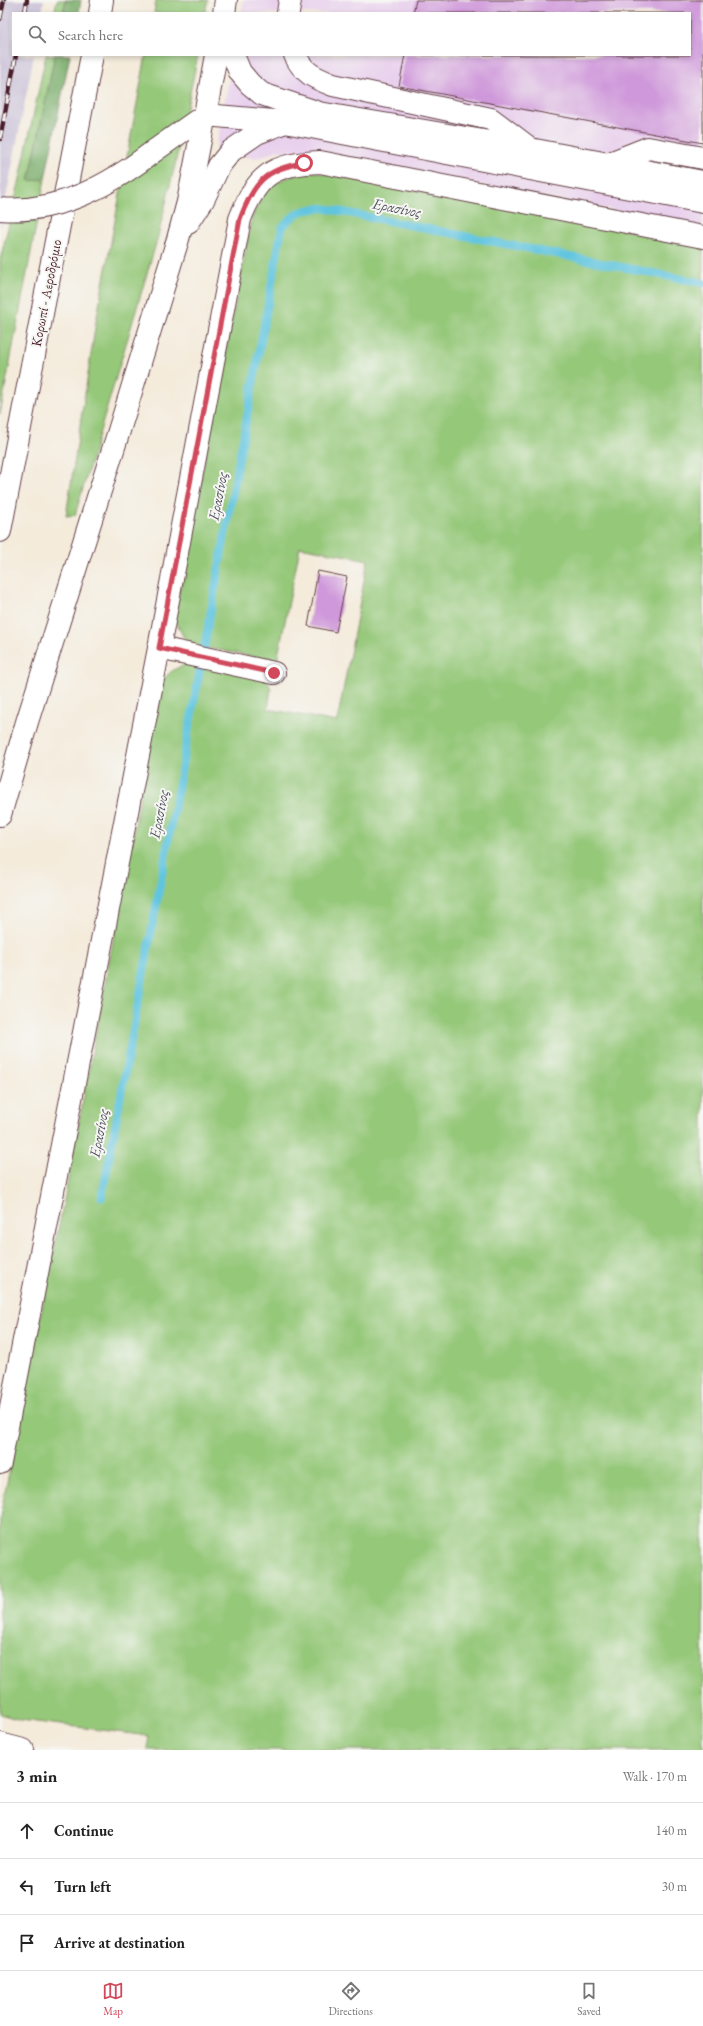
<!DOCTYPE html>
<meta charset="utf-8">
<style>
:root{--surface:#fff;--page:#f2f2f2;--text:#222;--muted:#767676;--line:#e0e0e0;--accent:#d1495b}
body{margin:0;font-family:"EB Garamond",serif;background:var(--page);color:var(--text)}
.stop{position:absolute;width:12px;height:12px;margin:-9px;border:3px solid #d1495b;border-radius:50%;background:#fff}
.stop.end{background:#d1495b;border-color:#fff;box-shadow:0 1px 4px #0008}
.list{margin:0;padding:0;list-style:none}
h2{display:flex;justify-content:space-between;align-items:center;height:52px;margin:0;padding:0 16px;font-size:17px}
h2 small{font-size:13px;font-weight:400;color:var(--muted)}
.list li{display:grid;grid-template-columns:26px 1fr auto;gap:12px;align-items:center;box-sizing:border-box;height:56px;padding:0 16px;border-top:1px solid var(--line)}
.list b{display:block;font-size:15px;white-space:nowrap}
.list em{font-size:13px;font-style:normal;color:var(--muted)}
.icon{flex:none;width:22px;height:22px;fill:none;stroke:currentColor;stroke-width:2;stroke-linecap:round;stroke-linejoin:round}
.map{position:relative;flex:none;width:703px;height:1750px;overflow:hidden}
.search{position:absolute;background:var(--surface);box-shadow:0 2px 6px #0003;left:12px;right:12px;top:12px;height:44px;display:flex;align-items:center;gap:10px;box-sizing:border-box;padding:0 14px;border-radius:0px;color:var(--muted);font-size:15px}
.sheet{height:220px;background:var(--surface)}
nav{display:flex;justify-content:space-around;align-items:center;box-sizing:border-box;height:56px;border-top:1px solid var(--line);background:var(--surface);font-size:11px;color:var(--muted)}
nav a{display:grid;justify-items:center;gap:2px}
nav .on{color:var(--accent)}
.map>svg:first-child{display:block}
.built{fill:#e9d1ed}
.industrial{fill:#c9bfd7}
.green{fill:#95c879;stroke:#707452}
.forest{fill:#78ac69;stroke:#61664a}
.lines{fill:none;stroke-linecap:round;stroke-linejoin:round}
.stream{stroke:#61c5df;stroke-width:8}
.building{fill:#cf98da}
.minor-casing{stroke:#643e45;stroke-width:24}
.highway-casing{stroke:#643e45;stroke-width:24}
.minor{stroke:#fff;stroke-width:22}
.highway{stroke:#fff;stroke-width:22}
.rail-casing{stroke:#4a1f2b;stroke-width:4.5}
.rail{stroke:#f6f6f2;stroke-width:3;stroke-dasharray:9;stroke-linecap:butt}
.minor-bridge-casing{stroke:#643e45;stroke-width:24;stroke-linecap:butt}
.minor-bridge{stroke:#fff;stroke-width:22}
.route{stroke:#d1495b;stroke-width:5}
.labels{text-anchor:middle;stroke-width:4;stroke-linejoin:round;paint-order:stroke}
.street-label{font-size:14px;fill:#4a1f2b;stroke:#f6f6f2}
.water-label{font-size:15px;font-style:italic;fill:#515161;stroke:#f6f6f2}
</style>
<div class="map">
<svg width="703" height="1750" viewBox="0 0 703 1750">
<rect width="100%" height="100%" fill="#f6f6f2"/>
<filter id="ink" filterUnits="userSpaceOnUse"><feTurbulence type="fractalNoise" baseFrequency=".025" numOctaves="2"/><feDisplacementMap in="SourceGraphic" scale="8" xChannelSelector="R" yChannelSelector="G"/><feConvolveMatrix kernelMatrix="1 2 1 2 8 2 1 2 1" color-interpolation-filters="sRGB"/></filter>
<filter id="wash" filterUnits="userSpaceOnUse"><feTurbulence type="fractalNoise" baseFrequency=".012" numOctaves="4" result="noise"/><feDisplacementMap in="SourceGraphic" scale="16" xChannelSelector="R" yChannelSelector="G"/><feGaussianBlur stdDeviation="0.9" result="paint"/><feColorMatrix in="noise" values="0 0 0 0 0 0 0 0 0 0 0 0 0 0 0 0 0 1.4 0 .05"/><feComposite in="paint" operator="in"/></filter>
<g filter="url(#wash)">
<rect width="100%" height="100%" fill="#f4ebdb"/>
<!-- built -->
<path class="built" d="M244,0h459v227l-407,-77 -19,1 -20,7 -42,-4 18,-99h457v-42h-449z"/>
<!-- industrial -->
<path class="industrial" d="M0,0h44l-2,13h-29v42h21l-34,173z"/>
<!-- green -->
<g class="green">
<path d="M57,0h9l-3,13h-9z"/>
<path d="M156,0h52l-3,13h-51z"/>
<path d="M46,55h9l-26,126 16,-2 -45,235v-154l19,-77z"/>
<path d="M146,55h52l-23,110 -18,75 -82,275 -9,1 30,-194z"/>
<path d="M315,172l388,72v1506h-556l2,-14 -128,-16 -21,-6v-197l65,-321 97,-514c7,-11 15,-15 27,-18l77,14 5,11 -3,20 69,13 31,-162 -68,-13 -23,114 -80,-15 -13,-8 -10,-20 78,-400c12,-33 28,-42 63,-46z"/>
</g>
<!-- forest -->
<g class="forest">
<path d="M66,0h15l-2,13h-16z"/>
<path d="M55,55h15l-25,124 -16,2z"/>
</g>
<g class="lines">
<!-- stream -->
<path class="stream" d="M102,1197l180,-969c12,-16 21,-19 41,-20l380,75"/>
</g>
<g id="blocks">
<!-- building -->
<g class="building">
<path d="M416,0h287v143l-304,-57 6,-31h285v-42h-277z"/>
<path d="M318,571l29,6 -11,55 -28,-6z"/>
</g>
</g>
</g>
<g filter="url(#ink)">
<use href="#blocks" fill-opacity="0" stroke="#643e45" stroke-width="1"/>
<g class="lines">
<!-- minor casing -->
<g class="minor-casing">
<g id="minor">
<path d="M224,13l2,-13"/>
<path d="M288,13l2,-13"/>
<path d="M233,55l7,17 10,12 12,10 57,19 211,36 173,33"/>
<path d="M295,55c8,18 20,23 38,30l158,34 37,28"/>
<path d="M205,115l11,-60"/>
<path d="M154,151l51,-36 80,7 418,80"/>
<path d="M605,165l43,-17 55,10"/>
<path d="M159,648l115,25"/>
<path d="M0,1463l159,-815 81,-429c17,-44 32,-55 80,-57l383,75"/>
<path d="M0,1744l23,6"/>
</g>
</g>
<!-- highway casing -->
<g class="highway-casing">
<g id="highway">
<path d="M100,13l2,-13"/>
<path d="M188,223l15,-23 16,-34 12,-15 26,-18 28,-11"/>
<path d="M0,531l92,-476"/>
<path d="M0,815l27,-93 91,-288 60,-195 10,-37 17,-87"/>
</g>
</g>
<!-- minor -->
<use href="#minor" class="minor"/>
<!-- highway -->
<use href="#highway" class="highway"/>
<!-- rail casing -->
<g class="rail-casing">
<g id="rail">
<path d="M25,13l2,-13"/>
<path d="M0,19l4,-19"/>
<path d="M0,139l16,-84"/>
</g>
</g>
<!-- rail -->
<use href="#rail" class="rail"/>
<!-- minor-bridge casing -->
<g class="minor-bridge-casing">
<path id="minor-bridge" d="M0,209c58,5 110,-24 154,-58"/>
</g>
<!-- minor-bridge -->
<use href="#minor-bridge" class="minor-bridge"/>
</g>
</g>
<g class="lines" filter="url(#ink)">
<!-- route -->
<path class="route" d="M274,673l-115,-25 81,-429c13,-35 25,-51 64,-56"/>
</g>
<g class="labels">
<!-- street labels -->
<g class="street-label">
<text transform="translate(46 293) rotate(-79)" y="5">Κορωπί - Αεροδρόμιο</text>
</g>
<!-- water labels -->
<g class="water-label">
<text transform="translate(397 208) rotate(11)" y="5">Ερασίνος</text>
<text transform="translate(218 496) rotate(-79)" y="5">Ερασίνος</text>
<text transform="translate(159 814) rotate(-79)" y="5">Ερασίνος</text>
<text transform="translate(99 1133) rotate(-79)" y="5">Ερασίνος</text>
</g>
</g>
</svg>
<div class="stop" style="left:304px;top:163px"></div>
<div class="stop end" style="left:274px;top:673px"></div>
<div class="search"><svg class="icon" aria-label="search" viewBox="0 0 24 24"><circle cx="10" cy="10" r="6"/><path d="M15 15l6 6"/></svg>Search here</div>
</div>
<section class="sheet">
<h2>3 min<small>Walk · 170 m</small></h2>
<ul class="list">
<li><svg class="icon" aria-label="ahead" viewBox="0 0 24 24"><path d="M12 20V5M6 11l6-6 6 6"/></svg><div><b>Continue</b></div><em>140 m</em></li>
<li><svg class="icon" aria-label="left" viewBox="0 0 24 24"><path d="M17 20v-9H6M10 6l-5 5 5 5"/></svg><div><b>Turn left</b></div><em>30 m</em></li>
<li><svg class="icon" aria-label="arrive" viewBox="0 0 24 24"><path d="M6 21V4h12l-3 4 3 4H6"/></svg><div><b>Arrive at destination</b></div></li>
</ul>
</section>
<nav>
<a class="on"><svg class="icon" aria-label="map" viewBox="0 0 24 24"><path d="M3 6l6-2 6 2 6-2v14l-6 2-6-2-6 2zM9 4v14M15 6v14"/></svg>Map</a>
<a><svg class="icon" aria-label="directions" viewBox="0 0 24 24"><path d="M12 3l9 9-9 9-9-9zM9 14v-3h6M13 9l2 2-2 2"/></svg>Directions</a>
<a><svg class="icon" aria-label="saved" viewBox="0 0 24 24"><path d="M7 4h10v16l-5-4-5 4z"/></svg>Saved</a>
</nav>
